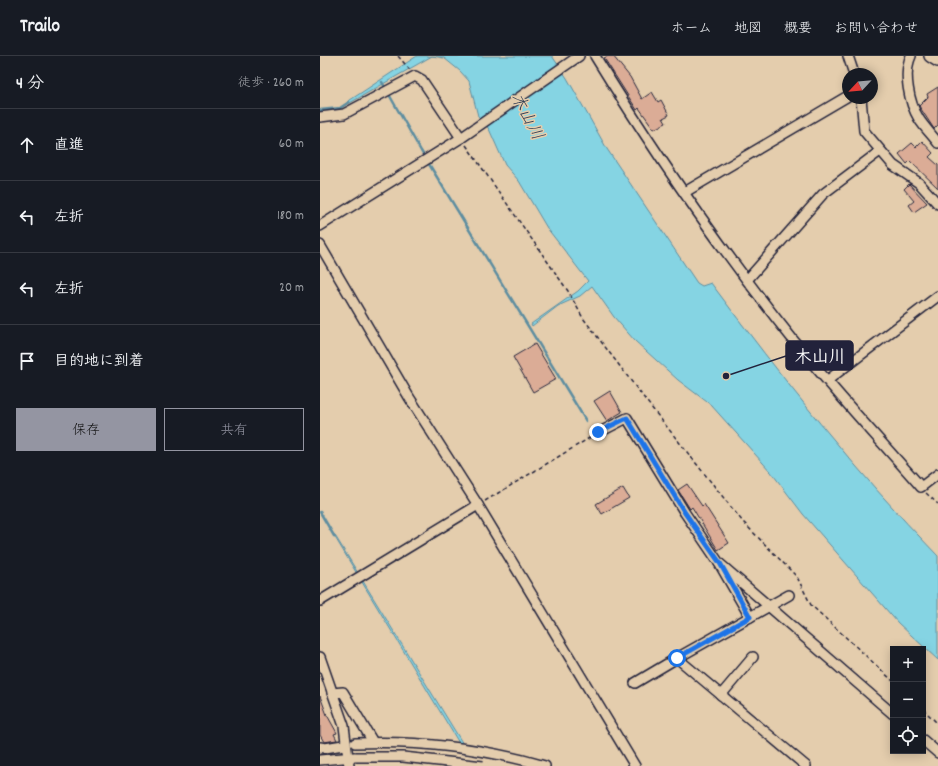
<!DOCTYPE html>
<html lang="ja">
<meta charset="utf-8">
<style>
:root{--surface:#171b24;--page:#242831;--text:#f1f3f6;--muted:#9ea1a6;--line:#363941;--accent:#9495a2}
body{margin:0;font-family:Dekko,"Klee One",sans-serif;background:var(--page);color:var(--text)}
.controls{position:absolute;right:12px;bottom:12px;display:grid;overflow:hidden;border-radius:0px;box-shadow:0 2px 10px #0003}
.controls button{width:36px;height:36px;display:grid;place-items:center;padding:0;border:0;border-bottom:1px solid var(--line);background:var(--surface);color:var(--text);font:20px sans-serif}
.compass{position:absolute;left:522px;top:12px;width:36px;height:36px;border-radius:50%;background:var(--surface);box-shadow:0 2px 10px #0003;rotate:244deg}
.stop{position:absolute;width:12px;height:12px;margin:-9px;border:3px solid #1a73e8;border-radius:50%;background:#fff}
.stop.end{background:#1a73e8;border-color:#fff;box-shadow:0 1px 4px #0008}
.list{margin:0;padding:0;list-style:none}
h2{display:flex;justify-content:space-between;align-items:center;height:52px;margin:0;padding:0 16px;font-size:17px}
h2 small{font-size:13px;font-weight:400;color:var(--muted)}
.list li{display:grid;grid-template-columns:26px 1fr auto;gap:12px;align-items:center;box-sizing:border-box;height:72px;padding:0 16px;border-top:1px solid var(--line)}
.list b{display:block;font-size:15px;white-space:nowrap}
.list em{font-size:13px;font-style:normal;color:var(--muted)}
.actions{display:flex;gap:8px;padding:12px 16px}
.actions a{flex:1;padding:9px 0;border:1px solid var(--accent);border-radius:0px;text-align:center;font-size:14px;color:var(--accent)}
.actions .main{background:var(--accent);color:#111}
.icon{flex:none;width:22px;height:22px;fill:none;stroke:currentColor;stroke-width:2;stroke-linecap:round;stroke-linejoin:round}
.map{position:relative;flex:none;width:618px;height:710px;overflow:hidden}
header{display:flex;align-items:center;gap:24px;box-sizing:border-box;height:56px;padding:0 20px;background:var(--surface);border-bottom:1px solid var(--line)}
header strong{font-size:19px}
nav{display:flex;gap:22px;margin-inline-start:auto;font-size:14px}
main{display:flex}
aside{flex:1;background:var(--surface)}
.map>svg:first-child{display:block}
.water{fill:#85d4e3;stroke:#5d8da0}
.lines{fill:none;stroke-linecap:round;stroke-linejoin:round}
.stream{stroke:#5d8da0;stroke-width:2.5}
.building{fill:#dbac96;stroke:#22223b}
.minor-casing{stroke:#22223b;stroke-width:12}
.major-casing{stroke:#22223b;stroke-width:14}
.path{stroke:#22223b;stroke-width:1.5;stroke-dasharray:4 3;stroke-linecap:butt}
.minor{stroke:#e4cdad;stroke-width:9}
.major{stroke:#e4cdad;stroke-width:11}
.minor-bridge-casing{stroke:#22223b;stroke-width:12;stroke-linecap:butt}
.minor-bridge{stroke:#e4cdad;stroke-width:9}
.route{stroke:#1a73e8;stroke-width:5}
.labels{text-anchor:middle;stroke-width:3;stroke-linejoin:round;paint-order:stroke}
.water-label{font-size:17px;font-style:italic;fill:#313d54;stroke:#e4cdad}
.leader{fill:none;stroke:#22223b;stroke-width:1.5}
.callout-dot{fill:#22223b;stroke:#e4cdad;stroke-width:1.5}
.callout{fill:#22223b;stroke:#22223b;stroke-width:1.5}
.callout-label{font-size:17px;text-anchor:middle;font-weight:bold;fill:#fff}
</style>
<header>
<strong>Trailo</strong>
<nav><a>ホーム</a><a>地図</a><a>概要</a><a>お問い合わせ</a></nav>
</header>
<main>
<aside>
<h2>4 分<small>徒歩 · 260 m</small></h2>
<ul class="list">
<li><svg class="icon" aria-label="ahead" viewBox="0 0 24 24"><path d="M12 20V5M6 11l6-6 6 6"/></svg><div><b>直進</b></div><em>60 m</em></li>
<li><svg class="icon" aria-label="left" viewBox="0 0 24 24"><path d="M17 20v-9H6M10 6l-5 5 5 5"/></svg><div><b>左折</b></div><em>180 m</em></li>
<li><svg class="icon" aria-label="left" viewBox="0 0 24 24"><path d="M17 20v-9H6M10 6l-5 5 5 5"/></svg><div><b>左折</b></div><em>20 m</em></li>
<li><svg class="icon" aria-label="arrive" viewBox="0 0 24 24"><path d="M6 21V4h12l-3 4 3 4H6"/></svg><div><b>目的地に到着</b></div></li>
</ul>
<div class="actions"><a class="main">保存</a><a>共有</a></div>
</aside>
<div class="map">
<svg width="618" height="710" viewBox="0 0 618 710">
<rect width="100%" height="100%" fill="#e4cdad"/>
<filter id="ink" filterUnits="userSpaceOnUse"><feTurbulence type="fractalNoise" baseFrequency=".025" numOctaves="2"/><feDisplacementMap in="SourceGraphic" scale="8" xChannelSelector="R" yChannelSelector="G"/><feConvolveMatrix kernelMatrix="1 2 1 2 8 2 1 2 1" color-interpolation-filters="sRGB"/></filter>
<g filter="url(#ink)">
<!-- water -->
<g class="water">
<path d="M97,0h135l15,22 40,71 90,134 5,3 9,-3c71,95 144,188 227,273v104l-40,-37 -95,-109 -32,-42 -60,-67 -33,-25 -43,-39 -21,-24 -22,-31 -12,10 -22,10 -26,20 -1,-2 47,-33 10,-10 -41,-53 -28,-47 -14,-16 -16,-36 -11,-13 -9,-35 -9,-10 -16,-13 -12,-2 -84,48 -1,-2z"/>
<path d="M13,478h1l129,210 -4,-1z"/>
</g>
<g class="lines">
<!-- stream -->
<g class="stream">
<path d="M62,26l39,69 165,270"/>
<path d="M0,54l20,-2 9,-6"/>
<path d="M0,456l14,24"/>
</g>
</g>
<!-- building -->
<g class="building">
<path d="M288,0h5l17,21 12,22 10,-7 6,10 3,-2 8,15 -6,3 3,5 -12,6 -15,-21 -2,2 -33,-52z"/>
<path d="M618,31v38l-4,4 -15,-23 9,-9 -1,-3z"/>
<path d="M602,85l11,12 -4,4 9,8v23l-28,-27 -3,3 -8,-10 13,-11 4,4z"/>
<path d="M589,128l18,19 -13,9 -5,-7 5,-4 -10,-12z"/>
<path d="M215,288l21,35 -23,13 -20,-35z"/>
<path d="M290,335l12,21 -15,9 -13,-20z"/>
<path d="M367,428l15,22 2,-2 25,39 -11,7 -26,-43 -2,2 -12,-19z"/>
<path d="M303,432l6,10 -27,16 -6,-10z"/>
<path d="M0,640l7,19 10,18 -3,1 3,6 -13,2 -4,-7z"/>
</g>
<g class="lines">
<!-- minor casing -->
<g class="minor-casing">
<g id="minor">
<path d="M275,0c61,99 126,194 199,285 40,50 85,98 127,146l17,-13"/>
<path d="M528,0l6,18"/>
<path d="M591,0c-8,17 -2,47 8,63 5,8 13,16 19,24"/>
<path d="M541,42l3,33 29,34 26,18 19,21"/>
<path d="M0,61l24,-3 71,-38 7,4 39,58"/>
<path d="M365,136l163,-96"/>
<path d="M0,170l141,-88 118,-82"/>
<path d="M0,189l89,152 69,108 157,261"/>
<path d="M427,224l76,-86 57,-43"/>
<path d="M508,324l110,-84"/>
<path d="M278,377l29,-15 58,95 34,50"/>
<path d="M0,545l158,-96"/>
<path d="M430,561l-31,-54 174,151"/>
<path d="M0,601l24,69 5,40"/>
<path d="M357,602l112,-63"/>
<path d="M315,627l42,-25 129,108"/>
<path d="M12,637l11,-1 30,50"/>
<path d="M401,639l32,-38"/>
<path d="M603,684l15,13"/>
<path d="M35,687c65,-3 128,5 190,23"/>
<path d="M0,691l5,1 18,-3"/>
<path d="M0,704l34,-3"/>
</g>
</g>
<!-- major casing -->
<g class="major-casing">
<path id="major" d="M610,0l8,5"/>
</g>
<!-- path -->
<g class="path">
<path d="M78,0l12,14"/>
<path d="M146,89l102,146 15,27 68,89 92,115 54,55 14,28 82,76"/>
<path d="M606,437l12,11"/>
<path d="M165,445l106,-64"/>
<path d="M603,653l15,15"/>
</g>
<!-- minor -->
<use href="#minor" class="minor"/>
<!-- major -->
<use href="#major" class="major"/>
<!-- minor-bridge casing -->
<g class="minor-bridge-casing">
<path id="minor-bridge" d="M36,701h47l80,9"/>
</g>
<!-- minor-bridge -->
<use href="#minor-bridge" class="minor-bridge"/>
</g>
</g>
<g class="lines" filter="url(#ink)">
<!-- route -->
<path class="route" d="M278,376l29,-14 58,95 35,50 30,54 -73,41"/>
</g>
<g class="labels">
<!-- water labels -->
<g class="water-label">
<text transform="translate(208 60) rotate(62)" y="6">木山川</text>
</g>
</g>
<!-- callouts -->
<path class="leader" d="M406 320L466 300"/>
<circle class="callout-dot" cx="406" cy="320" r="4"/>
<rect class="callout" x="466" y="285" width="67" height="29" rx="4"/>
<g class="callout-label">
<text x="500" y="306">木山川</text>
</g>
</svg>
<div class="controls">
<button>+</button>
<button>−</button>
<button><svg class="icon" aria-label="locate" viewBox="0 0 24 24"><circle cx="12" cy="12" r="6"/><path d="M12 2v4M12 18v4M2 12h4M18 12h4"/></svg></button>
</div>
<svg class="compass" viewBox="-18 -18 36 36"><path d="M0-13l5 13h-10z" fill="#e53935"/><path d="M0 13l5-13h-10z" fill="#9ea1a6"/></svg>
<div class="stop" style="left:357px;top:602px"></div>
<div class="stop end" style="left:278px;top:376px"></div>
</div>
</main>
